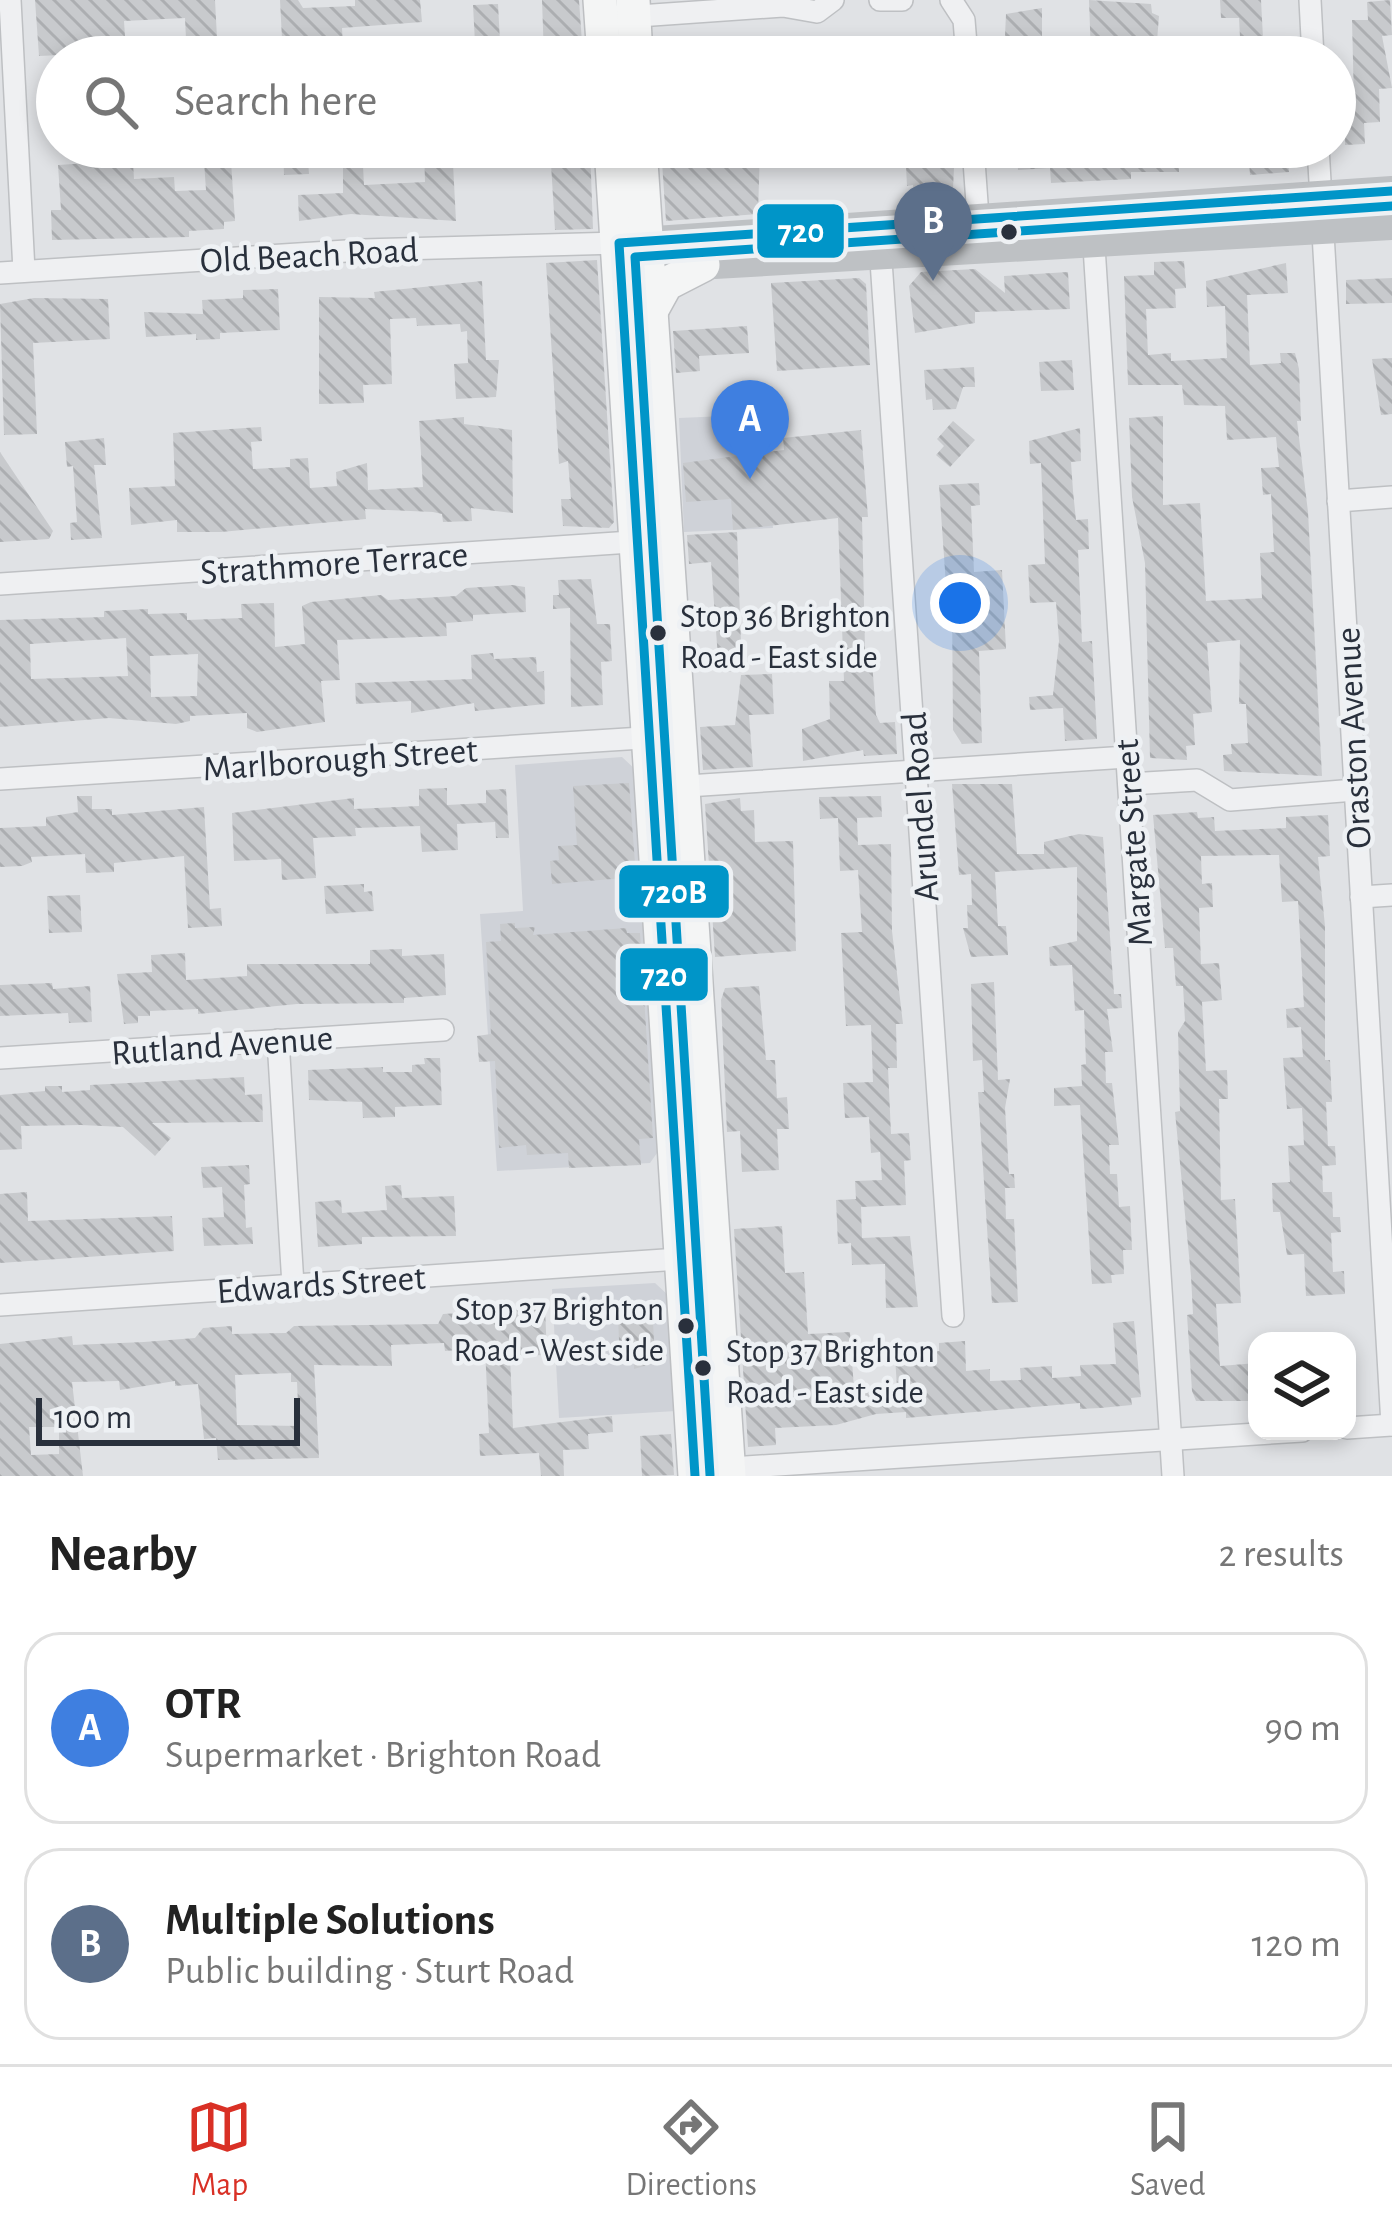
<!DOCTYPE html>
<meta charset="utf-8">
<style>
:root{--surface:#fff;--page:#f2f2f2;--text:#222;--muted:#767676;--line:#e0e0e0;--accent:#d93025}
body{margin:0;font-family:"Alegreya Sans",sans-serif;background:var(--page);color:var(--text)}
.controls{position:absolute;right:36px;bottom:36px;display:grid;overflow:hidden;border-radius:24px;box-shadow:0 6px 18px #0003}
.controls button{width:108px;height:108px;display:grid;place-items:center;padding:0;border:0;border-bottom:3px solid var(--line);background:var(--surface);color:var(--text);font:60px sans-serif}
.scale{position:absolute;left:36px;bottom:30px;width:264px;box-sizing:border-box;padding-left:12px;border:6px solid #29303c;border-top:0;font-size:33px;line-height:42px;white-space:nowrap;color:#29303c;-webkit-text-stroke:9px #eef1f4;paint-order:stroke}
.you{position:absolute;left:960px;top:603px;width:42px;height:42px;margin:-30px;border:9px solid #fff;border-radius:50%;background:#1a73e8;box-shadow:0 0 0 18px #1a73e833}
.badge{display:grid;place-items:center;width:78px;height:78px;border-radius:50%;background:var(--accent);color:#fff;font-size:39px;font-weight:700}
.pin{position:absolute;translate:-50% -99px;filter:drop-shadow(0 3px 6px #0008)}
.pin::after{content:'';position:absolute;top:63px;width:42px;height:36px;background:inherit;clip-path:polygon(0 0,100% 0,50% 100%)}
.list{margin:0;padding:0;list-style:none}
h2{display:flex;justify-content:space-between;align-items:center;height:156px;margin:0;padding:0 48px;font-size:51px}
h2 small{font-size:39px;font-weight:400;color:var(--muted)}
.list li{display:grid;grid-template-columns:78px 1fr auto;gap:36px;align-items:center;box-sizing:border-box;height:192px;margin:0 24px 24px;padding:0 24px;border:3px solid var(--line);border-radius:36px}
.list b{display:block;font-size:45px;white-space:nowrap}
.list p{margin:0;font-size:39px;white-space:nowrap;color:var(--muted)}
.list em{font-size:39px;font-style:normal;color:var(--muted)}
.icon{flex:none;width:66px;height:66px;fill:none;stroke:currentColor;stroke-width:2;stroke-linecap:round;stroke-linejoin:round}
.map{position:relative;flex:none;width:1392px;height:1476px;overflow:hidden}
.search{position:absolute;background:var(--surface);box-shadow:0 6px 18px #0003;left:36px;right:36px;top:36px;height:132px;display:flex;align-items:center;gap:30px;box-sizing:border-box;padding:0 42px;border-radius:66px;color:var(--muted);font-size:45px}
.sheet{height:588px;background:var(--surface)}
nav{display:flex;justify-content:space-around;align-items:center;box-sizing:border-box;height:168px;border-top:3px solid var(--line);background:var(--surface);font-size:33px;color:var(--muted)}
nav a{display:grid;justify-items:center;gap:6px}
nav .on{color:var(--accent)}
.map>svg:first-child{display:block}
.built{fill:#cfd2d8}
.building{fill:url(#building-back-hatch);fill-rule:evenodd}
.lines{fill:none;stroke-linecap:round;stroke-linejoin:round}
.street-casing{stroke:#bec0c3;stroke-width:24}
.primary-casing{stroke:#bdbfc2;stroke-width:36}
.street{stroke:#eff0f2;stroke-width:21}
.secondary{stroke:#bec1c4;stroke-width:30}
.primary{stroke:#f4f5f5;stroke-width:33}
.bus-1-casing{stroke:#eef1f4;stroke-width:18}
.bus-2-casing{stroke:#eef1f4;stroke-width:18}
.bus-1{stroke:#0095c8;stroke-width:9}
.bus-2{stroke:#0095c8;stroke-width:9}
.bus-dot{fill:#29303c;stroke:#eef1f4;stroke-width:4.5}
.labels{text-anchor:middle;stroke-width:9;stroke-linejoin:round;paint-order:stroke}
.bus-label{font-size:33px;fill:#29303c;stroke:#eef1f4;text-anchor:start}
.street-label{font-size:36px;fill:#29303c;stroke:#eef1f4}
.line-badge{stroke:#eef1f4;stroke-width:4.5}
.badge-label{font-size:33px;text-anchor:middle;font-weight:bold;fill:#fff}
</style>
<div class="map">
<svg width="1392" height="1476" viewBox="0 0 1392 1476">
<defs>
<pattern id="building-back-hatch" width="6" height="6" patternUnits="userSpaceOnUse" patternTransform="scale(3)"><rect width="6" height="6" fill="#c8cacd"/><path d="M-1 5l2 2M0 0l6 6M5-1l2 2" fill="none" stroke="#acaeb1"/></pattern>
</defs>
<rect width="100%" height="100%" fill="#e0e2e5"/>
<!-- built -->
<g class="built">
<path d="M767,414l6,114 -89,4 -5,-114z"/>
<path d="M622,757l15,14 20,382 -7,10 -153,8 -17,-257 43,-3 -8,-146z"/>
<path d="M655,1283l14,13 7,115 -117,7 -7,-129z"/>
</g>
<!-- building -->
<g class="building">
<path d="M35,0h180l2,38 -31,1 -1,-21 -61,3 2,31 -87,4z"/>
<path d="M280,0h18l5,8 52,-2v-6h65l2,22 -80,6 1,17 -22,2 -1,-11 -38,3z"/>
<path d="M542,0h37l4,57h-39z"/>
<path d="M1089,0l62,4 1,9 7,3 -2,25 -26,1v15h-40z"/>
<path d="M1220,0h41l3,57h-23l-2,-39h-18z"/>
<path d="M1390,0l2,35 -10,1 10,52 -13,1 1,33 -16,1 1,21 -20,1 1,-43h8l-2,-82h16l-1,-18z"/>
<path d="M498,4l2,38 -25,1 -2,-38z"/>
<path d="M1042,8v49h-38l2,-43z"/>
<path d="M104,147h28l2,32 40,-2 1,14 31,-1 -3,-43h27l5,74 -11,1v7l-35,2v6l-137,3 -1,-30h10l-3,-45 47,-3z"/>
<path d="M283,147h24l2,27 -25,1z"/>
<path d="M343,147h19l2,38 61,-3 -1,-35h60v15l-31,2 3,57 -105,-7 -52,7 -1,-26 45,-2z"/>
<path d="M550,147h40l3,82 -38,1z"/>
<path d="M661,147h99l-2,67 -92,7z"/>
<path d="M905,147h50l-2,42 -39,3 -1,-7 -6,1z"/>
<path d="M1017,147h161l1,25h-48v7l-80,4 -1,-15 -32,2z"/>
<path d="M1248,147h39l2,25 -39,3z"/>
<path d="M597,260l17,262 -5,6 -46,-2 -2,-27h10l-3,-38 -9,3 -13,-201z"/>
<path d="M1184,261l2,27 -11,1 1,19 -30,1 2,46 23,-2v8l56,-3 -2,-52 -18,1 -1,-26 80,-18 2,30 -41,2 3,70 31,-2 -1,-10h15l4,16 2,52h-4l11,91 14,264 -98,-5 -1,-16 9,-1 -1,-10 17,-1 -2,-39h-7l1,-64 -33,3 5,69 -19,2 2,31 -9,1 1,14 -37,-2 -5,-195 -13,-66 -3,-79 34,-2v89l37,-2 6,98 56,-3 -2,-45 14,-1 -3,-58 -8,1 -2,-27 18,-1 -3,-30 -49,3 -2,-34 -41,-1 -2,-20h-54l-4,-109 30,-1v-13z"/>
<path d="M975,269l30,24 -1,-17 64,-4 2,37 -95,3v11l-60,10 -6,-47 12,-14z"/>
<path d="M859,278l7,6 4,81 -93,6 -6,-88z"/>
<path d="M1392,278v25l-46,1v-24z"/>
<path d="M482,281l4,79h13l-3,37 -40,2 -2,-35 14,-1 -1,-32 -6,1 -1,-8 -43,2 -1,-8 -26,1 2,65 -29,1 1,18 -45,1v-107l56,1 -1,-6z"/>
<path d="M278,289l2,41 -60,3v6l-24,1v-6l-50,3 -2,-25 59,2 -1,-14 41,-2v-8z"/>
<path d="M34,298l74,1 2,40 -77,4 4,91 -33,1 -4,-131z"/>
<path d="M747,326l2,27 -50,3 1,15 -24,2 -3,-42z"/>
<path d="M1392,358v56l-11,1 -9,-56z"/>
<path d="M1072,360l2,30 -33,1 -2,-29z"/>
<path d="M974,367l1,20h-12l-7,22 -23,1 -1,-11 -6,1 -2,-30z"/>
<path d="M464,417v7l48,6 1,83 -42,-5 1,13 -29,1 -1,-8 -9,-2 -68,-3 1,10 -145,13h-44v-12l-46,5 -2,-37 46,-2 -2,-53 88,-6 1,14 -11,1 2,27 37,-2v-8l18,-1 2,30 27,-2 -1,-14 31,-9 1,27 55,-3 -4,-66z"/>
<path d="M953,421l22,19 -25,27 -14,-12 8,-9 -7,-7z"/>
<path d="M1080,428l1,33 -10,1 2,29 3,29 12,-1 1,30 -11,1 4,92 10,-1 5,98 -32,2 -2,-33 -33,2 -1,-13 24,-2 6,-54 -3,-39 -26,1 -2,-38 17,-1 -4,-101 -11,1 -1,-23z"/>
<path d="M861,430l7,87h-6l3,132 6,-1 5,67 4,8 15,-1 2,32 -33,2 -1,-6 -60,11 -1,-32 28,-10 -1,-38h15l-6,-163 -105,12 -2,-31 -45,3 -3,-39 101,-13 -1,-12z"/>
<path d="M104,438l2,27h-12l8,73 -31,2 -1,-17 7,-1 -4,-56 -6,1 -2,-25z"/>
<path d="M0,452l53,79 -4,8 -49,3z"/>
<path d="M979,483l1,22 -9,1 3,66 28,-2 4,79 -27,2 3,92 -20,1 -9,-14 -1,-132 -5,1 -8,-114z"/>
<path d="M737,532l5,139 -23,1 -8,-110 -22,2 -2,-29z"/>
<path d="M591,579l6,45h13l2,37 -11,1 2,43 -32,2 -1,-99 -17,1v-14h6l-1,-15z"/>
<path d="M512,585l13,2 1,25 -53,3v6l-27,2 1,13 -110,4 3,40 -19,1 4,41 -68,10 -10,-4v-15l-57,3v5l-14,3 -67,-6 -109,9v-107l104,-3v-6l44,-2v5l39,-1v7l55,-2 -1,-14 33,-1 1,44 30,-3 -3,-38 9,-4 70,-7 7,5 68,-4 10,-8zM126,638l2,38 -97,3 -1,-35zM198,654l-1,42 -46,1 -1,-41z"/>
<path d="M493,653l1,6 42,-2 1,15 7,-1 1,33 -70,7 -1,-8 -63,10v-12l-55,3 -1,-21 117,-4 -1,-24z"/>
<path d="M772,674l2,40 -25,1 4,52 -50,3 -3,-43 35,-2 6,-50z"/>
<path d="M629,783l7,94 -84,7 -2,-23 9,-1 -1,-14 19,-1 -4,-59z"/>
<path d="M952,784h60l5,70h27v-12l35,-8 24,3 11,157h7l1,14 -15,1 6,43h-8l1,31h6l7,62h-10l1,29h7l2,33 11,-1 2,44h-9l1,24 -13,1 1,8 -20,1 -12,-179 -26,1v-18l28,-2 -1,-21 5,-1 -2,-54 -9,1 -3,-46 -22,1 -1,-19 28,-6v-74l-82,5 3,54h8l2,29 -37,2 -8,-29h5l-1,-23h5l-1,-31 -12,1z"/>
<path d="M447,788v17l39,-2v-13l20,-1 3,49h-13l-1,-16 -38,2 1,26 -36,2 -2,-26 -65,2 1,8 -43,2 3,40 -34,2 -1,-21 -47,2 -2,-48 122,-15v11l65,-3v-17z"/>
<path d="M77,796h15v13h20v6l92,-8 6,102 11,-1 1,18 -34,2 -4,-72 -70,7v9l-28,1 -1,-19 -54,3 1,5 -10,4 -22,1v-39l46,-2v-9l32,-5z"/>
<path d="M881,796l1,21 -25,1 1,27 33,-1 1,87 11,93h-7l1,44h-9l3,66 18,-1 2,27 -7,1 2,44 -45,2 1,31 48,-2 8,71 -32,1 -1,-44 -33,1 -1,-22 -13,1 -2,-44 20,-1 -1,-18 27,-1 -2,-28 -9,1 -2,-36 -24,1 -2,-35 30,-1 -2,-57 -25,1 -5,-93 21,-1 -4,-62 -18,1 -2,-53 -18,1 -1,-22z"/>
<path d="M740,798l1,13 13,-1 1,32 38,-1 3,110 -81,6 -10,-153z"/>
<path d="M1197,812l1,6 16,-1 1,14 71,-3v-11l42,-2 2,41 -12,1 7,69v134h5l2,42h-6l2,44h7l1,19 -14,1 1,26h9l1,25h7l1,15 -10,1 2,39 11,-1 1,23 -39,2 -2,-42 -17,1 -7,-43h-7l-1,-29 18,-1 -2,-36 16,-1 -2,-37 -15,1 -4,-51 20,-1 -2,-30 -14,1 -1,-19 18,-2 -6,-106 -16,1 -3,-47 -78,1 1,28 10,-1 1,24 -14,1 2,56 18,-1 3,37 -20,2 4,69 21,-1 1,29h-9l2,101 14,-1 6,104 -25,1 4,62 37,-3v38h-61l-4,-10 -5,-76 6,-1 -2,-38 -16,-164 5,-1 -2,-79 7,-11 -2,-35h-7l-3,-38h-8l-12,-133z"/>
<path d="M364,884v8l8,-1 2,20 -48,3 -2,-28z"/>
<path d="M80,895l2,37 -33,1 -2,-37z"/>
<path d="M515,923v5l20,-1 -2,8 93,-7 1,5h13l13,205 -14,1 2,26 -72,3 -1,-15 -41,2 -1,-10 -27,3 -4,-87 -16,1 -2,-26 14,-2 -5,-92 15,-1 -1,-17z"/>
<path d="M402,949v7l42,-2 2,41 -42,3v5l-107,1 -99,10v-5l-48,2v5h-12v7l-14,1 -7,-50 35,-2 -1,-17 34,-2 1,27 61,-4v-12h123v-14z"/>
<path d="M994,982l4,98 12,-1 -5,29 4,66h5l1,14h-10l1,31h8l4,83 -26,1 -14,-211h6l-2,-32 -9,1 -2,-77z"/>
<path d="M52,983l1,6 37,-3 2,36 -23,1 -1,-10 -68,3v-31z"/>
<path d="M759,986l7,74h9l2,38 10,-1 2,32h-12l2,41 -37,2 -2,-41 -13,1 -6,-132 4,-12z"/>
<path d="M424,1058h16l2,47 -47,2v10l-32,1 -1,-16 -53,-2 -1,-30 75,-3v5h29v-7l13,-1z"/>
<path d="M244,1077l1,18 17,-1 1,28 -111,1 19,15 -16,18 -32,-29 -42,-2 -60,1 1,23 -22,1v-55l45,-4v-5h17v6l28,-2v-5z"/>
<path d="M249,1165l1,19 -6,1 2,43 6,-1 1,17 -49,2 -2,-28 22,-1 -2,-30 -19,1 -2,-21z"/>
<path d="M401,1185l1,13 52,-2 2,40 -94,1v7l-44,3 -3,-45 26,-2 1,13 45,-3 -2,-24z"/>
<path d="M27,1192l1,29 144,-5 2,35 -174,12v-69z"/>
<path d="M782,1226l3,47 19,-1 4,62 42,-2 4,57 43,-2 -2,-30 44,-6v-8l26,-2 1,30 24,-2v12l31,-1 -1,-12 32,-2v12l29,-2 -1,-11 36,-1 -3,-41 21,-2 7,76 -10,1 1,7 -32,3 -20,1v-6l-174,15v-6l-30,2 -40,11 -61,3 1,17 -28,2 -14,-218z"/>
<path d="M545,1308l2,47 -37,1 3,72 99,-12 1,16 -25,2 1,15 -26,1 1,26h-23l-2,-23 -59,3 -1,-22 10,-1 -4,-85 -40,3 -1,-8 -53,2 1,21 -78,-1 5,93 -101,2 -2,-22 -12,1 -6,-55 -23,2v-5l-55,9 -1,-9 -47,1 11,94h-83v-132l72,-8 1,9 71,-3 51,-4 8,-10 29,-2v8l54,-1 8,-7 144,-2 5,-10zM291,1373v9h6l2,44 -62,-1 -2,-50zM29,1427h30v27l-28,1z"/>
<path d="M647,1317l6,4 2,42 -21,6v-8h-14l-2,-43z"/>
<path d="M671,1434l3,41 -32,1 -2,-40z"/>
</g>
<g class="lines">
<!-- street casing -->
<g class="street-casing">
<g id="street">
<path d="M10,0l14,271"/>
<path d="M880,0h22"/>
<path d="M951,0l13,20 3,37"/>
<path d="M1310,0l3,57"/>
<path d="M624,17l159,-11 34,6 16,-12"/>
<path d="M973,147l6,84"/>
<path d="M1318,147l74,1278"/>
<path d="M1093,231l80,1245"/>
<path d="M880,246l73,1070"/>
<path d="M0,273l362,-23 257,-7"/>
<path d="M1338,501l54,-4"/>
<path d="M0,584l646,-43"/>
<path d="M0,779l658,-42"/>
<path d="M1129,784l68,-4 33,20 125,-10"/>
<path d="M672,787l455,-30"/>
<path d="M1361,897l31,-2"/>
<path d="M278,1040l15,245"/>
<path d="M0,1058l443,-28"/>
<path d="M0,1305l694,-47"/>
<path d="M1347,1428l45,-3"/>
<path d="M716,1469l586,-38"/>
</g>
</g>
<!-- primary casing -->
<g class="primary-casing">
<g id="primary">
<path d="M600,0l4,57"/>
<path d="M633,0l3,57"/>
<path d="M611,147l84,1329"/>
<path d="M640,147l89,1329"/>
<path d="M650,313l16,-29 37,-19"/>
</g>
</g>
<!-- street -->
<use href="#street" class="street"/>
<!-- secondary -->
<g class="secondary">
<path d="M626,243l766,-52"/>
<path d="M679,266l713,-41"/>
</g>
<!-- primary -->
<use href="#primary" class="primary"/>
<!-- bus-1 casing -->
<g class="bus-1-casing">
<path id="bus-1" d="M695,1476l-76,-1233 773,-52"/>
</g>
<!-- bus-2 casing -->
<g class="bus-2-casing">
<path id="bus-2" d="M710,1475l-75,-1218 757,-51"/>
</g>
<!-- bus-1 -->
<use href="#bus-1" class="bus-1"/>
<!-- bus-2 -->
<use href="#bus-2" class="bus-2"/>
</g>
<!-- markers -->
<g class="bus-dot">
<circle cx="1009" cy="232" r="10"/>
<circle cx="658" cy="633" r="10"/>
<circle cx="686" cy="1326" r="10"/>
<circle cx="703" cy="1368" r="10"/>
</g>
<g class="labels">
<!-- bus labels -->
<g class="bus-label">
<text x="680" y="627">Stop 36 Brighton<tspan x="680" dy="41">Road - East side</tspan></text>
<text x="664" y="1320" text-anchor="end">Stop 37 Brighton<tspan x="664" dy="41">Road - West side</tspan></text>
<text x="726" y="1362">Stop 37 Brighton<tspan x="726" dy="41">Road - East side</tspan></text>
</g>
<!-- street labels -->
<g class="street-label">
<text transform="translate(309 254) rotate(-3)" y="13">Old Beach Road</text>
<text transform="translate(334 562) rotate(-4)" y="13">Strathmore Terrace</text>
<text transform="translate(1352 738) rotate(-93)" y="13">Oraston Avenue</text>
<text transform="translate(340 758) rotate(-4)" y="13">Marlborough Street</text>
<text transform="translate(919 807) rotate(-94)" y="13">Arundel Road</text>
<text transform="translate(1132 843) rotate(-94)" y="13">Margate Street</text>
<text transform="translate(222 1044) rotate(-4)" y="13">Rutland Avenue</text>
<text transform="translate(321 1283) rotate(-4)" y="13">Edwards Street</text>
</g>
</g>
<g class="line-badge">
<rect x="755" y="202" width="91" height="58" rx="12" fill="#0095c8"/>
<rect x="617" y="863" width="114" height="57" rx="12" fill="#0095c8"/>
<rect x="618" y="946" width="92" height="57" rx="12" fill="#0095c8"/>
</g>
<g class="badge-label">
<text x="801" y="242">720</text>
<text x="674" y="903">720B</text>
<text x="664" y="986">720</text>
</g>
</svg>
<div class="controls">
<button><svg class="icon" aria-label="layers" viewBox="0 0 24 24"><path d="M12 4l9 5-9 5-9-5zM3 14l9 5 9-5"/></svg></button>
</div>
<div class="scale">100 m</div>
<div class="you"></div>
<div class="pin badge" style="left:750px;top:479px;background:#3f7fe0">A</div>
<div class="pin badge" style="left:933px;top:281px;background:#5c6f8a">B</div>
<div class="search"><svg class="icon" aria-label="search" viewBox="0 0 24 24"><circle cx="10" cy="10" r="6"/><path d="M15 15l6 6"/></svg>Search here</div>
</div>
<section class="sheet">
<h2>Nearby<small>2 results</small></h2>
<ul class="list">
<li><span class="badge" style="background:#3f7fe0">A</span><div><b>OTR</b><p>Supermarket · Brighton Road</p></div><em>90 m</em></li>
<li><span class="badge" style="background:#5c6f8a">B</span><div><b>Multiple Solutions</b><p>Public building · Sturt Road</p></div><em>120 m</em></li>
</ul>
</section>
<nav>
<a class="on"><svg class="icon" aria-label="map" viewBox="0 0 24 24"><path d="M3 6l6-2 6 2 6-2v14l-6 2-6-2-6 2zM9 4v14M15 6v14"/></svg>Map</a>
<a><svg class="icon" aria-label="directions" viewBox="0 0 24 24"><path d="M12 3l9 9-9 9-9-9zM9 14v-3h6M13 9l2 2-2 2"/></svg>Directions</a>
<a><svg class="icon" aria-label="saved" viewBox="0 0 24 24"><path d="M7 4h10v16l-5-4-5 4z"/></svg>Saved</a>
</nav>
